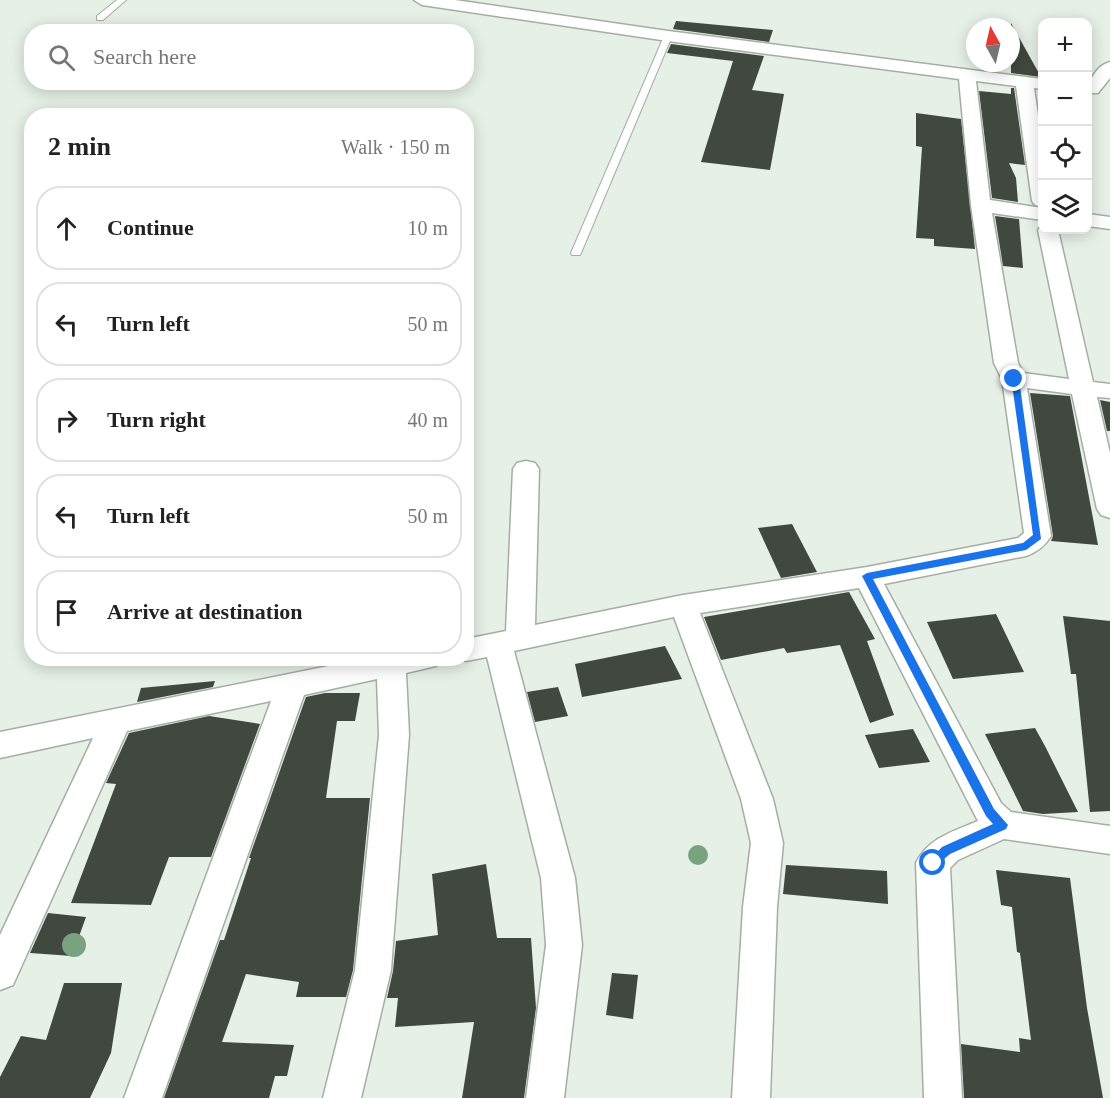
<!DOCTYPE html>
<meta charset="utf-8">
<style>
:root{--surface:#fff;--page:#f6f6f6;--text:#222;--muted:#767676;--line:#e0e0e0}
body{margin:0;font-family:Georgia,serif;background:var(--page);color:var(--text)}
.controls{position:absolute;right:18px;top:18px;display:grid;overflow:hidden;border-radius:12px;box-shadow:0 3px 15px #0003}
.controls button{width:54px;height:54px;display:grid;place-items:center;padding:0;border:0;border-bottom:2px solid var(--line);background:var(--surface);color:var(--text);font:30px sans-serif}
.compass{position:absolute;left:966px;top:18px;width:54px;height:54px;border-radius:50%;background:var(--surface);box-shadow:0 3px 15px #0003;rotate:352deg}
.stop{position:absolute;width:18px;height:18px;margin:-14px;border:4px solid #1a73e8;border-radius:50%;background:#fff}
.stop.end{background:#1a73e8;border-color:#fff;box-shadow:0 2px 6px #0008}
.list{margin:0;padding:0;list-style:none}
h2{display:flex;justify-content:space-between;align-items:center;height:78px;margin:0;padding:0 24px;font-size:26px}
h2 small{font-size:20px;font-weight:400;color:var(--muted)}
.list li{display:grid;grid-template-columns:39px 1fr auto;gap:18px;align-items:center;box-sizing:border-box;height:84px;margin:0 12px 12px;padding:0 12px;border:2px solid var(--line);border-radius:24px}
.list b{display:block;font-size:22px;white-space:nowrap}
.list em{font-size:20px;font-style:normal;color:var(--muted)}
.icon{flex:none;width:33px;height:33px;fill:none;stroke:currentColor;stroke-width:2;stroke-linecap:round;stroke-linejoin:round}
.map{position:relative;flex:none;width:1110px;height:1098px;overflow:hidden}
.search{position:absolute;background:var(--surface);box-shadow:0 3px 15px #0003;left:24px;top:24px;width:450px;height:66px;display:flex;align-items:center;gap:15px;box-sizing:border-box;padding:0 21px;border-radius:24px;color:var(--muted);font-size:22px}
.panel{position:absolute;background:var(--surface);box-shadow:0 3px 15px #0003;left:24px;top:108px;width:450px;height:558px;border-radius:24px}
.map>svg:first-child{display:block}
.building{fill:#404840}
.lines{fill:none;stroke-linecap:round;stroke-linejoin:round}
.service-casing{stroke:#a4aea4;stroke-width:2}
.minor-casing{stroke:#a4aea4;stroke-width:3}
.service{fill:#fff;fill-rule:evenodd}
.minor{fill:#fff;fill-rule:evenodd}
.tree{fill:#79a37e}
.route{fill:#1a73e8}
</style>
<div class="map">
<svg width="1110" height="1098" viewBox="0 0 1110 1098">
<rect width="100%" height="100%" fill="#e6f0e6"/>
<!-- building -->
<g class="building">
<path d="M676,21l97,9 -4,12 -96,-13z"/>
<path d="M1011,23l30,54 -30,-4z"/>
<path d="M671,44l93,12 -12,34 32,4 -14,76 -69,-8 32,-101 -66,-8z"/>
<path d="M1011,88h3l11,77 -16,-2 7,15 2,24 -26,-4 -13,-107 32,3z"/>
<path d="M916,113l45,6 14,130 -41,-3v-7l-18,-1 6,-91 -6,-1z"/>
<path d="M995,216l24,3 4,49 -20,-2z"/>
<path d="M1030,393l40,3 28,149 -47,-4 2,-5z"/>
<path d="M1100,400l10,2v29h-3z"/>
<path d="M792,524l25,48 -36,6 -23,-50z"/>
<path d="M849,592l26,47 -8,2 27,74 -24,8 -30,-78 -53,8 -3,-5 -63,12 -17,-43z"/>
<path d="M996,614l28,58 -71,7 -26,-57z"/>
<path d="M1063,616l47,5v190l-20,1 -14,-138h-5z"/>
<path d="M665,646l17,33 -100,18 -7,-33z"/>
<path d="M215,681l-2,6 -76,15 4,-14z"/>
<path d="M558,687l10,29 -33,6 -8,-30z"/>
<path d="M325,693h35l-5,28h-18l-11,77h44l-17,172 -7,27h-50l3,-15 -53,-8 -24,68 72,3 -7,31h-12l-6,22h-105l56,-158h4l27,-82h-2l57,-161z"/>
<path d="M209,716l51,8 -49,133h-42l-18,48 -80,-2 45,-119 -10,-1 23,-50z"/>
<path d="M1035,728l10,18 33,66 -35,2 -20,-3 -38,-77z"/>
<path d="M913,729l17,33 -51,6 -14,-33z"/>
<path d="M486,864l11,74h34l5,70 -12,90h-62l12,-76 -79,5 3,-29h-11l6,-27 3,-30 42,-6 -6,-61z"/>
<path d="M786,865l101,6 1,33 -105,-10z"/>
<path d="M996,870l74,8 17,130 16,90h-139l-3,-54 59,8 -1,-14 12,2 -11,-87 -3,-1 -5,-45 -11,-2z"/>
<path d="M48,913l38,4 -14,39 -42,-3z"/>
<path d="M612,973l26,2 -5,44 -27,-4z"/>
<path d="M64,983h58l-11,70 -21,45h-90v-21l21,-41 25,4z"/>
</g>
<g class="lines">
<!-- service casing -->
<g class="service-casing">
<g id="service">
<path d="M117,0h9l-23,20h-6v-4z"/>
<path d="M665,34l7,2 -91,217 -1,2h-8l-1,-2z"/>
</g>
</g>
<!-- minor casing -->
<g class="minor-casing">
<g id="minor">
<path d="M414,0h41l213,31 374,48v10l-8,-1 8,54v65l-7,-2 -3,-4 -16,-115 -40,-5 14,119 52,8v12l-50,-7 26,150 5,10 46,6 -31,-149 4,-5v5h16l35,152 17,2v14l-13,-1 13,56v65l-9,-3 -4,-6 -25,-115 -45,-6 24,148c-6,10 -14,16 -25,20l-142,28 117,219 10,9 99,14v28l-106,-15 -46,21 -8,8 12,230h-38l-8,-235c12,-25 38,-32 62,-42l-119,-233 -159,25 73,186 10,44 -6,64 -7,191h-38l11,-191 8,-64 -10,-44 -67,-182 -160,34 61,227 7,67 -18,153h-38l20,-153 -5,-67 -54,-221 -21,4 -8,-3h8v-19l40,-8 7,-162 4,-6 9,-2 9,2 4,6 -4,156 148,-30 184,-28 151,-29 6,-5 -22,-154 -8,-16 -23,-158 -12,-126 -291,-38 -246,-36z"/>
<path d="M1110,62v16l-12,15h-10c0,-12 9,-28 22,-31z"/>
<path d="M1088,214l22,3v12l-22,-3z"/>
<path d="M368,658h72l-4,8 -30,7 3,62 -18,235 -30,128h-38l32,-128 24,-235 -2,-56 -73,16 -142,403h-38l147,-397 -144,30 -114,254 -13,5v-55l93,-197 -93,20v-26z"/>
</g>
</g>
<!-- service -->
<use href="#service" class="service"/>
<!-- minor -->
<use href="#minor" class="minor"/>
</g>
<!-- trees -->
<g class="tree">
<circle cx="698" cy="855" r="10"/>
<circle cx="74" cy="945" r="12"/>
</g>
<!-- route -->
<path class="route" d="M1011,377l8,2 22,160 -15,11 -153,29 121,230 14,16 -2,4 -56,25 -17,14 -6,-5 15,-16 51,-23 -7,-8 -124,-240 5,-3 156,-30 10,-8z"/>
</svg>
<div class="controls">
<button>+</button>
<button>−</button>
<button><svg class="icon" aria-label="locate" viewBox="0 0 24 24"><circle cx="12" cy="12" r="6"/><path d="M12 2v4M12 18v4M2 12h4M18 12h4"/></svg></button>
<button><svg class="icon" aria-label="layers" viewBox="0 0 24 24"><path d="M12 4l9 5-9 5-9-5zM3 14l9 5 9-5"/></svg></button>
</div>
<svg class="compass" viewBox="-18 -18 36 36"><path d="M0-13l5 13h-10z" fill="#e53935"/><path d="M0 13l5-13h-10z" fill="#767676"/></svg>
<div class="stop" style="left:933px;top:863px"></div>
<div class="stop end" style="left:1014px;top:379px"></div>
<div class="search"><svg class="icon" aria-label="search" viewBox="0 0 24 24"><circle cx="10" cy="10" r="6"/><path d="M15 15l6 6"/></svg>Search here</div>
<section class="panel">
<h2>2 min<small>Walk · 150 m</small></h2>
<ul class="list">
<li><svg class="icon" aria-label="ahead" viewBox="0 0 24 24"><path d="M12 20V5M6 11l6-6 6 6"/></svg><div><b>Continue</b></div><em>10 m</em></li>
<li><svg class="icon" aria-label="left" viewBox="0 0 24 24"><path d="M17 20v-9H6M10 6l-5 5 5 5"/></svg><div><b>Turn left</b></div><em>50 m</em></li>
<li><svg class="icon" aria-label="right" viewBox="0 0 24 24"><path d="M7 20v-9h11M14 6l5 5-5 5"/></svg><div><b>Turn right</b></div><em>40 m</em></li>
<li><svg class="icon" aria-label="left" viewBox="0 0 24 24"><path d="M17 20v-9H6M10 6l-5 5 5 5"/></svg><div><b>Turn left</b></div><em>50 m</em></li>
<li><svg class="icon" aria-label="arrive" viewBox="0 0 24 24"><path d="M6 21V4h12l-3 4 3 4H6"/></svg><div><b>Arrive at destination</b></div></li>
</ul>
</section>
</div>
